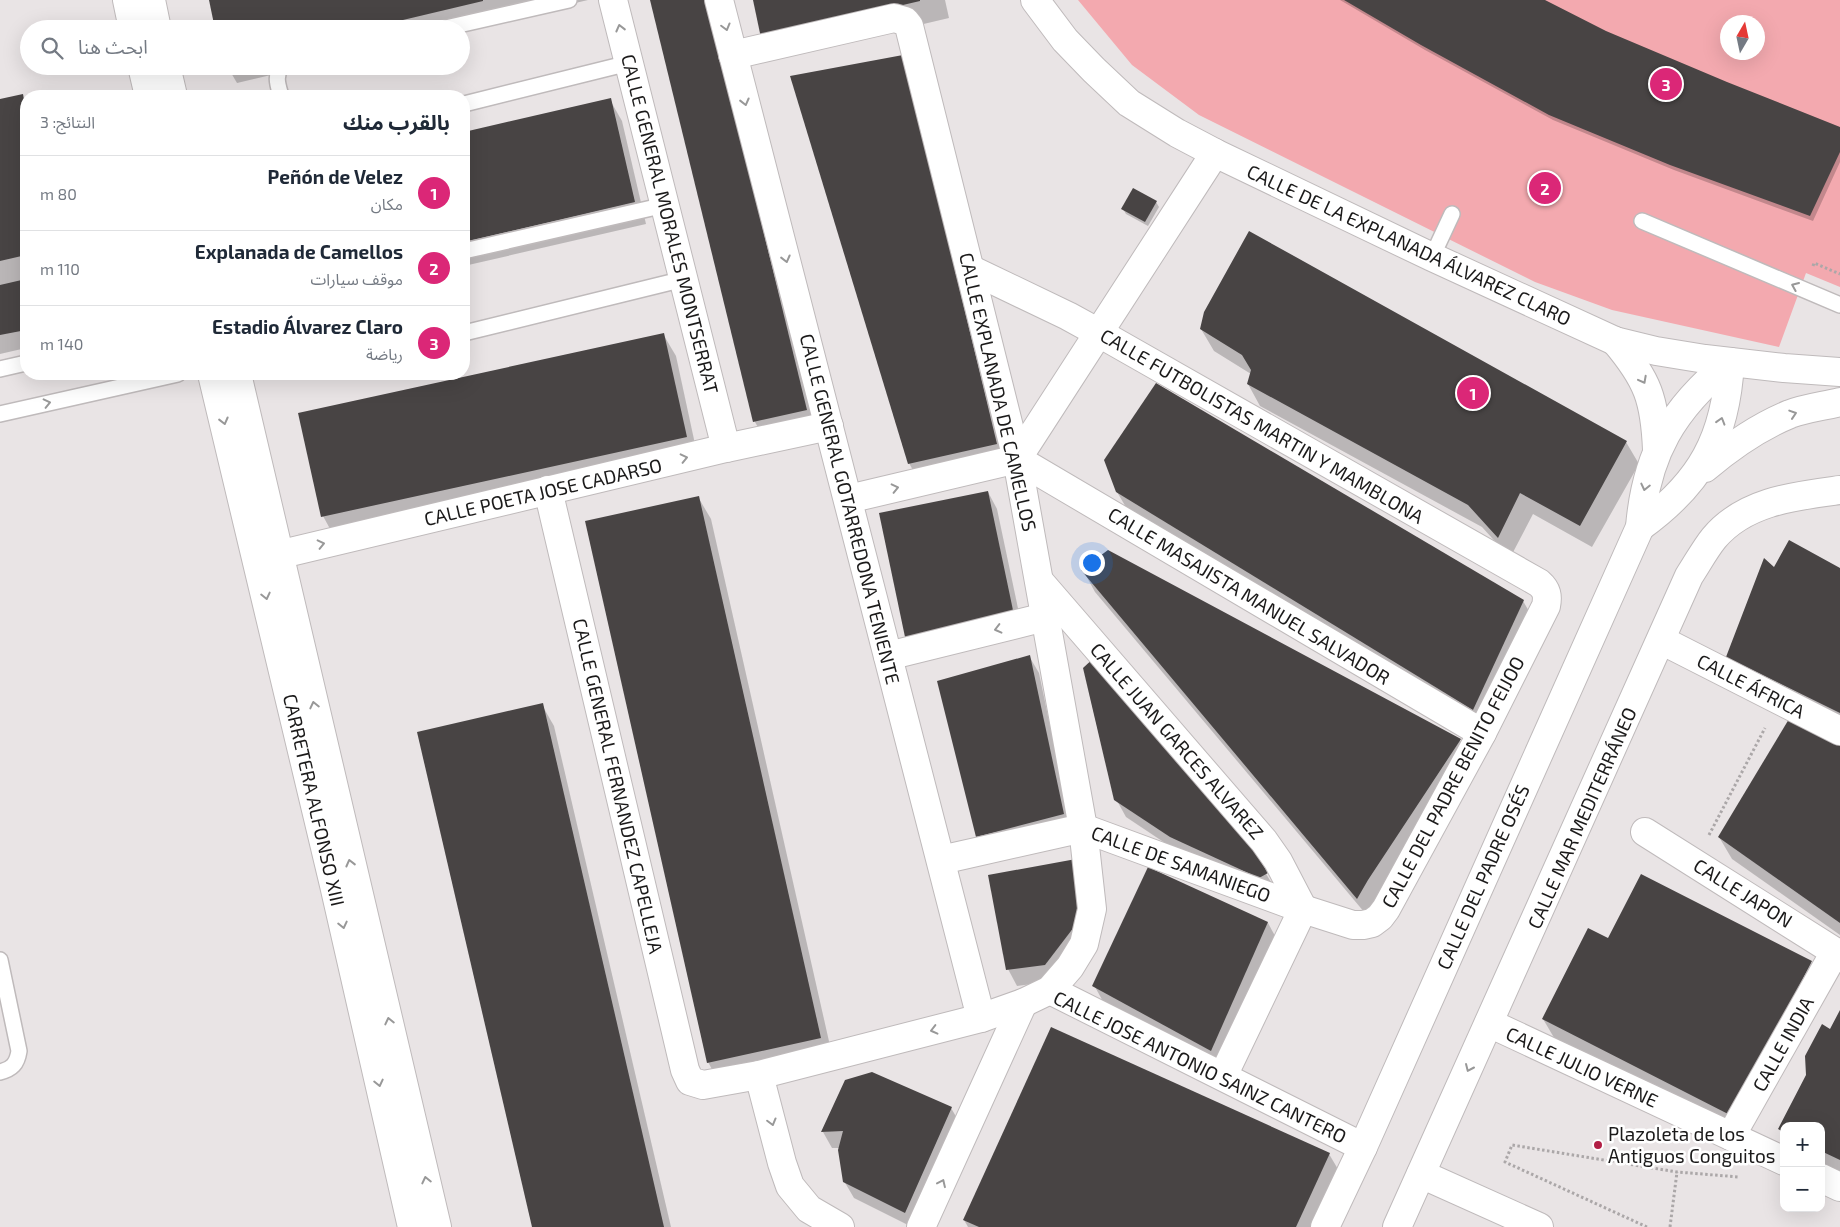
<!DOCTYPE html>
<html lang="ar">
<meta charset="utf-8">
<style>
:root{--surface:#fff;--page:#f6f6f7;--text:#1f2937;--muted:#747a83;--line:#e0e1e3;--accent:#db2777}
body{margin:0;font-family:"Exo 2","Noto Sans Arabic",sans-serif;background:var(--page);color:var(--text);direction:rtl}
.controls{position:absolute;right:15px;bottom:15px;display:grid;overflow:hidden;border-radius:10px;box-shadow:0 5px 20px #0002}
.controls button{width:45px;height:45px;display:grid;place-items:center;padding:0;border:0;border-bottom:1px solid var(--line);background:var(--surface);color:var(--text);font:25px sans-serif}
.compass{position:absolute;left:1720px;top:15px;width:45px;height:45px;border-radius:50%;background:var(--surface);box-shadow:0 5px 20px #0002;rotate:9deg}
.you{position:absolute;left:1091px;top:562px;width:18px;height:18px;margin:-12px;border:4px solid #fff;border-radius:50%;background:#1a73e8;box-shadow:0 0 0 8px #1a73e833}
.badge{display:grid;place-items:center;width:32px;height:32px;border-radius:50%;background:var(--accent);color:#fff;font-size:16px;font-weight:700}
.pin{position:absolute;translate:-50% -50%;border:2px solid #fff;box-shadow:0 1px 5px #0006}
.list{margin:0;padding:0;list-style:none}
h2{display:flex;justify-content:space-between;align-items:center;height:65px;margin:0;padding:0 20px;font-size:21px}
h2 small{font-size:16px;font-weight:400;color:var(--muted)}
.list li{display:grid;grid-template-columns:32px 1fr auto;gap:15px;align-items:center;box-sizing:border-box;height:75px;padding:0 20px;border-top:1px solid var(--line)}
.list b{display:block;font-size:19px;white-space:nowrap}
.list p{margin:0;font-size:16px;white-space:nowrap;color:var(--muted)}
.list em{font-size:16px;font-style:normal;color:var(--muted)}
.icon{flex:none;width:28px;height:28px;fill:none;stroke:currentColor;stroke-width:2;stroke-linecap:round;stroke-linejoin:round}
.map{position:relative;flex:none;width:1840px;height:1227px;overflow:hidden;direction:ltr}
.search{position:absolute;background:var(--surface);box-shadow:0 5px 20px #0002;left:20px;top:20px;width:450px;height:55px;display:flex;align-items:center;gap:12px;box-sizing:border-box;padding:0 18px;border-radius:28px;color:var(--muted);font-size:19px}
.panel{position:absolute;background:var(--surface);box-shadow:0 5px 20px #0002;left:20px;top:90px;width:450px;height:290px;border-radius:20px;direction:rtl}
.map>svg:first-child{display:block}
.green{fill:#f3a9af;fill-rule:evenodd}
.shadow{fill:#0003}
.building{fill:#484444}
.lines{fill:none;stroke-linecap:round;stroke-linejoin:round}
.lane-casing{stroke:#bfbabb;stroke-width:18}
.street-casing{stroke:#bfbabb;stroke-width:30}
.secondary-casing{stroke:#bfbabb;stroke-width:30}
.path{stroke:#aba7a8;stroke-width:3;stroke-dasharray:2.5 2.5;stroke-linecap:butt}
.lane{stroke:#fff;stroke-width:15}
.street{stroke:#fff;stroke-width:28}
.secondary{stroke:#fff;stroke-width:28}
.oneway{stroke:#989898}
.poi-dot{fill:#b21f45;stroke:#fff;stroke-width:2}
.labels{text-anchor:middle;stroke-width:5;stroke-linejoin:round;paint-order:stroke}
.street-label{font-size:19px;fill:#1b1a1a;stroke:#fff}
.poi-label{font-size:19px;fill:#1b1a1a;stroke:#fff;text-anchor:start}
</style>
<div class="map">
<svg width="1840" height="1227" viewBox="0 0 1840 1227">
<rect width="100%" height="100%" fill="#e9e4e5"/>
<!-- green -->
<path class="green" d="M1078,0h762v287l-34,-14 -27,74 -167,-37 -77,-28 -336,-167 -67,-50zM1728,22h30v30h-30z"/>
<!-- shadow -->
<g class="shadow">
<path d="M210,0h378l-127,30v-1h-244z"/>
<path d="M652,0h61l105,431 -51,12 -12,-21z"/>
<path d="M754,0h191l4,18 -174,41z"/>
<path d="M1340,0h202l64,32 120,52 114,44v34l-27,59 -139,-51 -121,-50 -128,-70z"/>
<path d="M227,66h82l-72,17z"/>
<path d="M915,78l93,388 -87,19 -12,-22z"/>
<path d="M22,96l4,7v245l-26,6v-254z"/>
<path d="M610,100l12,21 24,103 -182,42v-132z"/>
<path d="M1156,202l3,5 -11,19 -22,-12 -3,-5z"/>
<path d="M1201,329l425,113 13,22 -47,83 -59,-33 -23,44 -28,-31 -222,-121 -12,-22 3,-10 -37,-23z"/>
<path d="M663,334l13,22 22,102 -363,80 -12,-22z"/>
<path d="M988,492l9,17 26,123 -107,21 -10,-16z"/>
<path d="M1117,492l406,109 13,22 -51,108 -355,-217z"/>
<path d="M698,497l13,22 122,540 -113,25 -12,-22z"/>
<path d="M1775,569h65v159l-101,-49 -12,-22z"/>
<path d="M1083,570l377,170 13,21 -103,158 -275,-327z"/>
<path d="M1029,656l10,17 33,158 -85,22 -10,-16z"/>
<path d="M542,705l12,21 117,501h-137z"/>
<path d="M1840,745v190l-108,-76 -13,-22z"/>
<path d="M1116,799l134,49 26,42 -96,-37 -54,-36z"/>
<path d="M1149,869l119,54 12,22 -56,126 -118,-64 -12,-22z"/>
<path d="M989,876l107,51 -42,54 -37,5 -9,-17z"/>
<path d="M1608,939l203,23 12,22 -78,153 -189,-96 -13,-22z"/>
<path d="M1840,1012v163l-19,-9v-40h-37v11l-5,-8z"/>
<path d="M951,1108l10,17 -49,102 -58,-29 -10,-17 -4,-33h-8l-9,-16z"/>
<path d="M1329,1154l13,22 -24,51h-350l-4,-7z"/>
</g>
<!-- building -->
<g class="building">
<path d="M209,0h274v1l-118,28h-150z"/>
<path d="M650,0h57l100,410 -54,12z"/>
<path d="M753,0h167v1l-159,37z"/>
<path d="M1344,0h201l61,31 121,51 113,45v25l-30,64 -140,-51 -121,-50 -128,-70z"/>
<path d="M903,55l94,389 -89,20 -118,-388z"/>
<path d="M23,94l3,17v144l-26,6v-162z"/>
<path d="M611,98l24,104 -171,40v-110z"/>
<path d="M1133,188l24,13 -12,21 -24,-13z"/>
<path d="M1249,231l378,210 -47,85 -60,-33 -22,45 -30,-33 -221,-121 4,-14 -9,-15 -42,-26 4,-17z"/>
<path d="M26,279v51l-26,5v-50z"/>
<path d="M664,333l23,104 -366,80 -23,-104z"/>
<path d="M1156,383l368,217 -51,110 -357,-218 -12,-32z"/>
<path d="M988,491l26,124 -109,22 -26,-124z"/>
<path d="M699,496l122,542 -114,25 -122,-542z"/>
<path d="M1789,540l51,28v145l-114,-56 38,-99 10,9z"/>
<path d="M1108,550l353,189 -93,141 -11,19 -276,-329z"/>
<path d="M1030,655l34,159 -88,23 -39,-156z"/>
<path d="M1096,656l156,191 16,26 -9,5 -89,-41 -56,-37 -31,-132z"/>
<path d="M543,703l121,524h-132l-115,-495z"/>
<path d="M1789,719l51,24v180l-122,-86z"/>
<path d="M1076,859l11,51 -42,55 -39,5 -18,-95z"/>
<path d="M1148,867l120,55 -57,129 -119,-65z"/>
<path d="M1641,874l171,87 -80,155 -190,-97 46,-91 20,10z"/>
<path d="M1840,1010v150l-19,-9v-25h-37v6l-6,-3 28,-54 -1,-19 17,-32 8,5z"/>
<path d="M1051,1027l279,126 -34,74h-317l-16,-7z"/>
<path d="M872,1072l80,35 -47,106 -62,-31 -5,-32 5,-19 -22,1 24,-52z"/>
</g>
<g class="lines">
<!-- lane casing -->
<g class="lane-casing">
<g id="lane">
<path d="M441,29l128,-29"/>
<path d="M281,96c-3,-11 -7,-20 1,-30"/>
<path d="M464,104l165,-41"/>
<path d="M1642,221l198,84"/>
<path d="M464,251l201,-46"/>
<path d="M1432,257l20,-43"/>
<path d="M464,333l220,-54"/>
<path d="M0,369l26,-6"/>
<path d="M0,414l178,-40"/>
<path d="M0,960l19,91c-2,13 -7,18 -19,21"/>
</g>
</g>
<!-- street casing -->
<g class="street-casing">
<g id="street">
<path d="M613,0l113,448"/>
<path d="M719,0l262,1018"/>
<path d="M1035,0l30,40 29,30 35,33 48,30 38,20 217,104 183,84 41,10 49,8 79,9 56,4"/>
<path d="M1615,341c33,39 40,59 42,109"/>
<path d="M1017,459l465,274"/>
<path d="M1705,468c26,-22 53,-41 85,-54 16,-6 34,-8 50,-12"/>
<path d="M548,490l137,580 5,11 13,4 56,-10 222,-57 42,-15 27,-13 20,-23 14,-23 8,-35 -9,-81 -66,-369 -108,-433 -4,-5 -11,-3 -161,37"/>
<path d="M848,499l169,-40 198,-306"/>
<path d="M1640,527c61,-44 86,-89 90,-165"/>
<path d="M257,560l469,-112 103,-22"/>
<path d="M1040,582l224,259 14,20 25,48"/>
<path d="M1661,640l179,91"/>
<path d="M888,656l157,-39"/>
<path d="M1645,832l195,123"/>
<path d="M941,860l142,-32 220,81 50,16h10l9,-2 8,-6 6,-8 96,-176 64,-127c2,-10 1,-16 -7,-23l-440,-250 -31,-17 -98,-47"/>
<path d="M1050,990l313,157"/>
<path d="M1489,1023l295,138"/>
<path d="M759,1075l23,88 8,23 19,23 31,18"/>
<path d="M1223,1076l80,-167"/>
<path d="M1731,1136l104,-184"/>
<path d="M1421,1174l118,53"/>
<path d="M1821,1178l19,9"/>
<path d="M921,1227l102,-224"/>
<path d="M1325,1227l38,-80 277,-620c6,-73 33,-119 90,-165"/>
<path d="M1397,1227l292,-651c8,-12 16,-27 25,-38 31,-37 81,-42 126,-48"/>
</g>
</g>
<!-- secondary casing -->
<g class="secondary-casing">
<g id="secondary">
<path d="M127,0l6,29"/>
<path d="M151,0l6,29"/>
<path d="M142,66l7,30"/>
<path d="M166,66l7,30"/>
<path d="M212,374l122,511 78,342"/>
<path d="M237,374l200,853"/>
</g>
</g>
<!-- path -->
<g class="path">
<path d="M1813,266l1,-3 26,11"/>
<path d="M1709,835l56,-107"/>
<path d="M1647,1227l-142,-65 7,-17 165,27 62,5"/>
<path d="M1670,1227l7,-55"/>
</g>
<!-- lane -->
<use href="#lane" class="lane"/>
<!-- street -->
<use href="#street" class="street"/>
<!-- secondary -->
<use href="#secondary" class="secondary"/>
</g>
<!-- one-way arrows -->
<defs><path id="oneway-chevron" d="M-2-3.5L2.5 0L-2 3.5" fill="none" stroke-width="1.6" stroke-linecap="round" stroke-linejoin="round" transform="scale(1.25)"/></defs>
<g class="oneway">
<use href="#oneway-chevron" transform="translate(726 27) rotate(75)"/>
<use href="#oneway-chevron" transform="translate(620 28) rotate(-104)"/>
<use href="#oneway-chevron" transform="translate(745 102) rotate(76)"/>
<use href="#oneway-chevron" transform="translate(786 259) rotate(76)"/>
<use href="#oneway-chevron" transform="translate(1795 286) rotate(-157)"/>
<use href="#oneway-chevron" transform="translate(1643 380) rotate(62)"/>
<use href="#oneway-chevron" transform="translate(47 403) rotate(-13)"/>
<use href="#oneway-chevron" transform="translate(1793 414) rotate(-18)"/>
<use href="#oneway-chevron" transform="translate(224 421) rotate(76)"/>
<use href="#oneway-chevron" transform="translate(1721 421) rotate(-73)"/>
<use href="#oneway-chevron" transform="translate(684 458) rotate(-13)"/>
<use href="#oneway-chevron" transform="translate(1645 487) rotate(103)"/>
<use href="#oneway-chevron" transform="translate(895 488) rotate(-13)"/>
<use href="#oneway-chevron" transform="translate(321 544) rotate(-13)"/>
<use href="#oneway-chevron" transform="translate(266 596) rotate(77)"/>
<use href="#oneway-chevron" transform="translate(998 629) rotate(166)"/>
<use href="#oneway-chevron" transform="translate(314 705) rotate(-103)"/>
<use href="#oneway-chevron" transform="translate(350 863) rotate(-104)"/>
<use href="#oneway-chevron" transform="translate(343 925) rotate(77)"/>
<use href="#oneway-chevron" transform="translate(389 1021) rotate(-103)"/>
<use href="#oneway-chevron" transform="translate(934 1030) rotate(166)"/>
<use href="#oneway-chevron" transform="translate(1469 1068) rotate(114)"/>
<use href="#oneway-chevron" transform="translate(379 1083) rotate(77)"/>
<use href="#oneway-chevron" transform="translate(772 1122) rotate(75)"/>
<use href="#oneway-chevron" transform="translate(426 1180) rotate(-103)"/>
<use href="#oneway-chevron" transform="translate(942 1183) rotate(-65)"/>
</g>
<!-- markers -->
<circle class="poi-dot" cx="1598" cy="1145" r="5"/>
<g class="labels">
<!-- street labels -->
<g class="street-label">
<text transform="translate(670 224) rotate(76)" y="7">CALLE GENERAL MORALES MONTSERRAT</text>
<text transform="translate(1409 245) rotate(25)" y="7">CALLE DE LA EXPLANADA ÁLVAREZ CLARO</text>
<text transform="translate(998 392) rotate(77)" y="7">CALLE EXPLANADA DE CAMELLOS</text>
<text transform="translate(1262 426) rotate(30)" y="7">CALLE FUTBOLISTAS MARTIN Y MAMBLONA</text>
<text transform="translate(543 492) rotate(-13)" y="7">CALLE POETA JOSE CADARSO</text>
<text transform="translate(850 509) rotate(76)" y="7">CALLE GENERAL GOTARREDONA TENIENTE</text>
<text transform="translate(1249 596) rotate(31)" y="7">CALLE MASAJISTA MANUEL SALVADOR</text>
<text transform="translate(1751 686) rotate(27)" y="7">CALLE ÁFRICA</text>
<text transform="translate(1177 741) rotate(49)" y="7">CALLE JUAN GARCES ALVAREZ</text>
<text transform="translate(1453 782) rotate(-62)" y="7">CALLE DEL PADRE BENITO FEIJOO</text>
<text transform="translate(618 786) rotate(77)" y="7">CALLE GENERAL FERNANDEZ CAPELLEJA</text>
<text transform="translate(314 800) rotate(77)" y="7">CARRETERA ALFONSO XIII</text>
<text transform="translate(1582 818) rotate(-66)" y="7">CALLE MAR MEDITERRÁNEO</text>
<text transform="translate(1181 864) rotate(20)" y="7">CALLE DE SAMANIEGO</text>
<text transform="translate(1483 877) rotate(-66)" y="7">CALLE DEL PADRE OSÉS</text>
<text transform="translate(1743 893) rotate(32)" y="7">CALLE JAPON</text>
<text transform="translate(1783 1044) rotate(-61)" y="7">CALLE INDIA</text>
<text transform="translate(1200 1067) rotate(26)" y="7">CALLE JOSE ANTONIO SAINZ CANTERO</text>
<text transform="translate(1582 1067) rotate(25)" y="7">CALLE JULIO VERNE</text>
</g>
<!-- poi labels -->
<g class="poi-label">
<text x="1608" y="1141">Plazoleta de los<tspan x="1608" dy="22">Antiguos Conguitos</tspan></text>
</g>
</g>
</svg>
<div class="controls">
<button>+</button>
<button>−</button>
</div>
<svg class="compass" viewBox="-18 -18 36 36"><path d="M0-13l5 13h-10z" fill="#e53935"/><path d="M0 13l5-13h-10z" fill="#747a83"/></svg>
<div class="you"></div>
<div class="pin badge" style="left:1473px;top:393px">1</div>
<div class="pin badge" style="left:1545px;top:188px">2</div>
<div class="pin badge" style="left:1666px;top:84px">3</div>
<div class="search"><svg class="icon" aria-label="search" viewBox="0 0 24 24"><circle cx="10" cy="10" r="6"/><path d="M15 15l6 6"/></svg>ابحث هنا</div>
<section class="panel">
<h2>بالقرب منك<small>النتائج: 3</small></h2>
<ul class="list">
<li><span class="badge">1</span><div><b>Peñón de Velez</b><p>مكان</p></div><em>80 m</em></li>
<li><span class="badge">2</span><div><b>Explanada de Camellos</b><p>موقف سيارات</p></div><em>110 m</em></li>
<li><span class="badge">3</span><div><b>Estadio Álvarez Claro</b><p>رياضة</p></div><em>140 m</em></li>
</ul>
</section>
</div>
